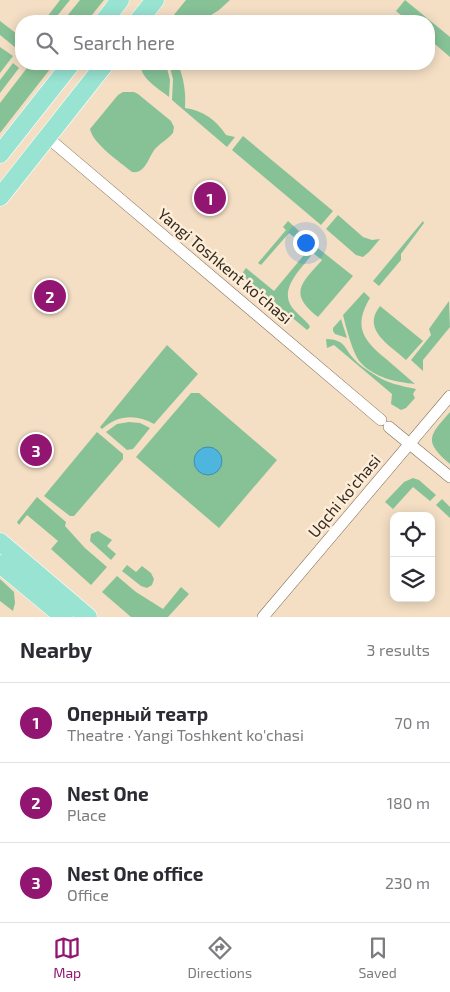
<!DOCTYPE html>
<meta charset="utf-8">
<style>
:root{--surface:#fff;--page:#f7f7f7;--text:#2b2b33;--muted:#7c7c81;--line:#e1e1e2;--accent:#921571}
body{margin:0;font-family:"Exo 2",sans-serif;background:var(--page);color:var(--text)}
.controls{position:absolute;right:15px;bottom:15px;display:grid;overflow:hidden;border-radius:10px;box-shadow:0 2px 12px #0003}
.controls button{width:45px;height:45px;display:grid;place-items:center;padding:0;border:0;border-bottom:1px solid var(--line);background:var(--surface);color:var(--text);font:25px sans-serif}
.you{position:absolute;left:305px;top:242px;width:18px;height:18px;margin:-12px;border:4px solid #fff;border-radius:50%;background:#1a73e8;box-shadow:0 0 0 8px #1a73e833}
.badge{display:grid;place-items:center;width:32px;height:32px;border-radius:50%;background:var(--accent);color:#fff;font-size:16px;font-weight:700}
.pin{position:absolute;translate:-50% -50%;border:2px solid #fff;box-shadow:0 1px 5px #0006}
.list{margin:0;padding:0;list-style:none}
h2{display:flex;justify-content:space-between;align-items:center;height:65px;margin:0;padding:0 20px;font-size:21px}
h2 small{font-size:16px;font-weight:400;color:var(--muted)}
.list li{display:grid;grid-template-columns:32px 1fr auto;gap:15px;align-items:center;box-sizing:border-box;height:80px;padding:0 20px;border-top:1px solid var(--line)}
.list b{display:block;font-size:19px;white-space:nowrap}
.list p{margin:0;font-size:16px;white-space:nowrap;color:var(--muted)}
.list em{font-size:16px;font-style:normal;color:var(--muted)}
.icon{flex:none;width:28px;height:28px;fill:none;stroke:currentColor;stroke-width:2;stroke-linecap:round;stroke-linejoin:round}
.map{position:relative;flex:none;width:450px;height:617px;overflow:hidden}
.search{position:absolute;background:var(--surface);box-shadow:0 2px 12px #0003;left:15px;right:15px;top:15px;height:55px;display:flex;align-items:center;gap:12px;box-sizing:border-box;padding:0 18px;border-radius:20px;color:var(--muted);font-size:19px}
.sheet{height:305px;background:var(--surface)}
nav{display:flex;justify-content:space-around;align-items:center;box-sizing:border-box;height:70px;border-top:1px solid var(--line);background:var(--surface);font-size:14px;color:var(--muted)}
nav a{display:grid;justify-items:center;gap:2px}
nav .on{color:var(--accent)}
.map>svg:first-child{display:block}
.green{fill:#87c297}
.water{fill:#4eb5df;stroke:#468ca6}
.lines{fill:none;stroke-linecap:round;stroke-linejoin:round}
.minor-casing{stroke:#816e57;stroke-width:12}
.primary-casing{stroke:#fff;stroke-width:19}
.minor{stroke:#fff;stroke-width:11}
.primary{stroke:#98e3d1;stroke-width:18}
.labels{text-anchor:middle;stroke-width:5;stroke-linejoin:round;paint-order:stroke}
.street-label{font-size:16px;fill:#332b21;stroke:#feedd8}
</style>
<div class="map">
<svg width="450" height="617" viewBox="0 0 450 617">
<rect width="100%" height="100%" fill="#f4dfc5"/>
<!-- green -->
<g class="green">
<path d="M60,0h10l-17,21h-9z"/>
<path d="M80,0h24l-17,21h-24z"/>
<path d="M186,0h44l-11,10 -17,11h-33z"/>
<path d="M405,0l45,37v20l-21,-18v-18h-21l-12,-10z"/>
<path d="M0,21l21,16v15l-21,-17z"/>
<path d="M0,47l13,9 -13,17z"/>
<path d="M13,63l6,5 -19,25v-13z"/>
<path d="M30,64h24l-54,69v-30z"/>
<path d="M140,64h26l4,16 -1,17c-11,-9 -28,-18 -29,-33z"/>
<path d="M169,64h9c6,15 8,28 7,44 19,3 30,11 41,27l9,2 -8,10 -55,-47 1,-21z"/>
<path d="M123,92h11l4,2 33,27 3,6 -1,6c-5,6 -11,9 -16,14 -9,8 -10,27 -25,25 -12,-10 -39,-28 -42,-43l28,-34z"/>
<path d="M243,136l90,75 -12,14 -89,-75z"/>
<path d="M338,215l25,22 9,3 8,-1 -11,13 -6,5 -7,-2 -30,-26z"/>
<path d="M288,221l11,10 -5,6 -5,-4 -28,32 -3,-2 28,-33 -3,-3z"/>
<path d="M423,221l1,2 -23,31v6l-22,26 -6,-5z"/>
<path d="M309,241l44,35 -35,41c-30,-24 -17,-33 4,-57l-9,-7c-10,14 -32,33 -23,51 4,8 14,14 19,21l1,2 -3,3 -66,-55 5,-7 28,23 35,-42 -4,-4z"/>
<path d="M364,292l6,6c-17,28 -7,42 15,60 10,9 20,17 30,26 -19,-2 -40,-6 -54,-21 -8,-8 -15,-36 -18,-48z"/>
<path d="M449,301l1,26 -27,33v11l-12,-11 20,-25 -2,-6z"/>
<path d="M380,306l43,35 -17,19c-16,-15 -45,-30 -26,-54z"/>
<path d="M341,319l6,19 -12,-4 -2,-3v-3z"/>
<path d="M326,339c19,1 17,7 27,19 6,7 14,12 22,17 12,8 26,11 41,14l-3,5 2,4 -9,10 -5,2 -10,-6 1,-10 -58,-49 -7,3z"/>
<path d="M167,345l31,29 -44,50c-18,-10 -36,-9 -52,5l-2,-2z"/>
<path d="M191,393h8l78,67 -58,68 -83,-71z"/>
<path d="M450,412v52c-27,-23 -21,-28 0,-52z"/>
<path d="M129,422l11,1 10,5 -17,21 -6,1 -21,-18 11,-8z"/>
<path d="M97,432l26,22v5l-49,57h-4l-26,-20z"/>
<path d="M413,478l6,2 17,15 -6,6 -17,-14 -20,22 -8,-7 19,-20z"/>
<path d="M37,497l29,25 -1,4 20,22 22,19 -16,18 -40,-36 7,-8 -31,-26 -8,10 -2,-3z"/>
<path d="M442,499l8,8v11l-14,-13z"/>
<path d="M98,531l14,9 -5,6 9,8 -5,6 -21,-19 1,-7z"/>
<path d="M127,565l9,7 6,-6 9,7 3,6 -2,6 -5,3 -6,-2 -19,-15z"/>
<path d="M117,576l19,16 27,17 18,-22 8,7 -21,23h-37l-29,-25z"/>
<path d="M0,579l14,13 1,11 -2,8 -13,-10z"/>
</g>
<!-- water -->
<circle class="water" cx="208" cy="461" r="14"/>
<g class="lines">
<!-- minor casing -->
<g class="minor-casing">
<g id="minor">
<path d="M47,137l334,283"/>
<path d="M389,427l61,50"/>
<path d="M263,617l187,-221"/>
</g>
</g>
<!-- primary casing -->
<g class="primary-casing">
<g id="primary">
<path d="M104,21l16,-21"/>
<path d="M138,21l17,-21"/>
<path d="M0,154l71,-90"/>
<path d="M0,197l105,-133"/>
<path d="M0,542l88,75"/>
<path d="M0,564l64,53"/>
</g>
</g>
<!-- minor -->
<use href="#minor" class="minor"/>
<!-- primary -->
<use href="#primary" class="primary"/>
</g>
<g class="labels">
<!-- street labels -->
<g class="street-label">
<text transform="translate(225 266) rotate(40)" y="6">Yangi Toshkent ko'chasi</text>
<text transform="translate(344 496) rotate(-50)" y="6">Uqchi ko'chasi</text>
</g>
</g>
</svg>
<div class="controls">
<button><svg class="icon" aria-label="locate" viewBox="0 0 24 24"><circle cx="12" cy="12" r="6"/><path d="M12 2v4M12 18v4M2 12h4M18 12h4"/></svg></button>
<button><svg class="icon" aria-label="layers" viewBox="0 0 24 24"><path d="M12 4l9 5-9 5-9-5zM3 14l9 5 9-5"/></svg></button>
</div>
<div class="you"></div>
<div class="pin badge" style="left:210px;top:198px">1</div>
<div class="pin badge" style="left:50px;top:296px">2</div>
<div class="pin badge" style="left:36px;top:450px">3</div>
<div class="search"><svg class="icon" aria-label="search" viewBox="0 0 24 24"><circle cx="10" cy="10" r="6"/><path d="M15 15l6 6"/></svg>Search here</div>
</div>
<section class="sheet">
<h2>Nearby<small>3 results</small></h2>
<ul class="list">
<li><span class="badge">1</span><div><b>Оперный театр</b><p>Theatre · Yangi Toshkent ko'chasi</p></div><em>70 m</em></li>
<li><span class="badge">2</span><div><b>Nest One</b><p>Place</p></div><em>180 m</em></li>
<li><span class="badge">3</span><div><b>Nest One office</b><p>Office</p></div><em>230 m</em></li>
</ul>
</section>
<nav>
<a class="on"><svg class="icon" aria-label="map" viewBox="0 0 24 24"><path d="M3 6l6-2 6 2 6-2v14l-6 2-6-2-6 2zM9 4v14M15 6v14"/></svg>Map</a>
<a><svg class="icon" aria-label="directions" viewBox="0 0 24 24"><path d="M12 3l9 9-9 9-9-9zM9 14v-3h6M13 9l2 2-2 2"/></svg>Directions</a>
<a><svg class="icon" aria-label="saved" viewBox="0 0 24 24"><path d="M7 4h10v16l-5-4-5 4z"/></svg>Saved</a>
</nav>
